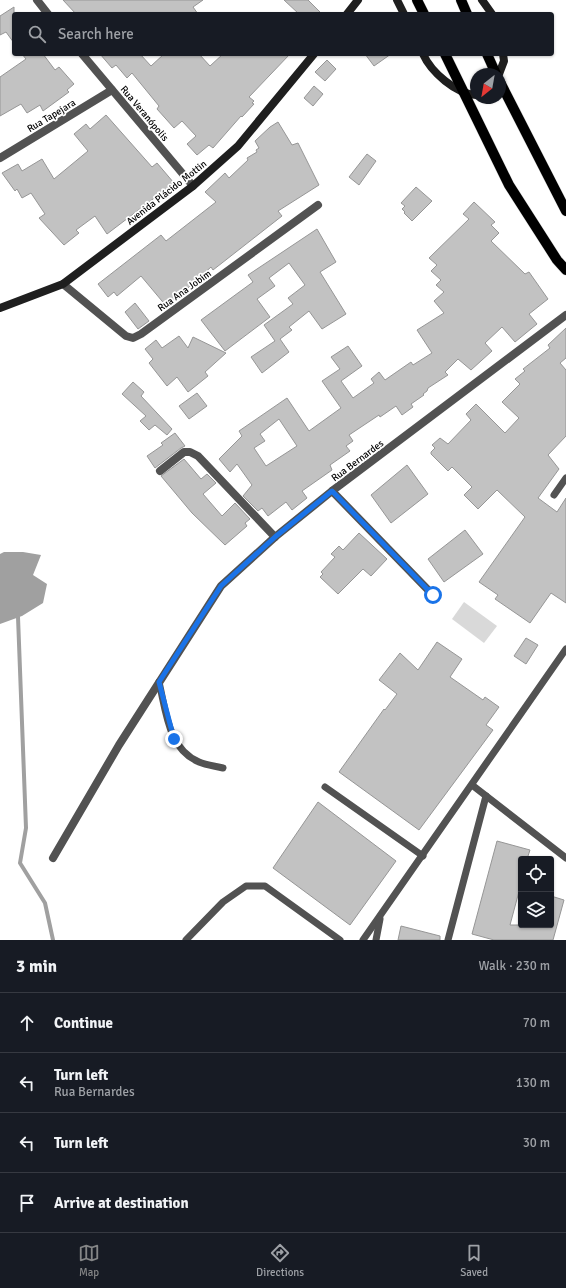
<!DOCTYPE html>
<meta charset="utf-8">
<style>
:root{--surface:#171b24;--page:#242831;--text:#f1f3f6;--muted:#9ea1a6;--line:#363941;--accent:#858687}
body{margin:0;font-family:Signika,sans-serif;background:var(--page);color:var(--text)}
.controls{position:absolute;right:12px;bottom:12px;display:grid;overflow:hidden;border-radius:4px;box-shadow:0 1px 3px #0004}
.controls button{width:36px;height:36px;display:grid;place-items:center;padding:0;border:0;border-bottom:1px solid var(--line);background:var(--surface);color:var(--text);font:20px sans-serif}
.compass{position:absolute;left:470px;top:68px;width:36px;height:36px;border-radius:50%;background:var(--surface);box-shadow:0 1px 3px #0004;rotate:211deg}
.stop{position:absolute;width:12px;height:12px;margin:-9px;border:3px solid #1a73e8;border-radius:50%;background:#fff}
.stop.end{background:#1a73e8;border-color:#fff;box-shadow:0 1px 4px #0008}
.list{margin:0;padding:0;list-style:none}
h2{display:flex;justify-content:space-between;align-items:center;height:52px;margin:0;padding:0 16px;font-size:17px}
h2 small{font-size:13px;font-weight:400;color:var(--muted)}
.list li{display:grid;grid-template-columns:26px 1fr auto;gap:12px;align-items:center;box-sizing:border-box;height:60px;padding:0 16px;border-top:1px solid var(--line)}
.list b{display:block;font-size:15px;white-space:nowrap}
.list p{margin:0;font-size:13px;white-space:nowrap;color:var(--muted)}
.list em{font-size:13px;font-style:normal;color:var(--muted)}
.icon{flex:none;width:22px;height:22px;fill:none;stroke:currentColor;stroke-width:2;stroke-linecap:round;stroke-linejoin:round}
.map{position:relative;flex:none;width:566px;height:940px;overflow:hidden}
.search{position:absolute;background:var(--surface);box-shadow:0 1px 3px #0004;left:12px;right:12px;top:12px;height:44px;display:flex;align-items:center;gap:10px;box-sizing:border-box;padding:0 14px;border-radius:4px;color:var(--muted);font-size:15px}
.sheet{height:292px;background:var(--surface)}
nav{display:flex;justify-content:space-around;align-items:center;box-sizing:border-box;height:56px;border-top:1px solid var(--line);background:var(--surface);font-size:11px;color:var(--muted)}
nav a{display:grid;justify-items:center;gap:2px}
nav .on{color:var(--accent)}
.map>svg:first-child{display:block}
.green{fill:#d9d9d9}
.water{fill:#a0a0a0}
.lines{fill:none;stroke-linecap:round;stroke-linejoin:round}
.stream{stroke:#a0a0a0;stroke-width:4}
.building{fill:#c2c2c2;stroke:#969696;fill-rule:evenodd}
.primary-casing{stroke:#dbdbdb;stroke-width:11}
.service{stroke:#525252;stroke-width:7}
.minor{stroke:#525252;stroke-width:8}
.secondary{stroke:#1f1f1f;stroke-width:8}
.primary{stroke:#000;stroke-width:10}
.route{stroke:#1a73e8;stroke-width:5}
.labels{text-anchor:middle;stroke-width:3.5;stroke-linejoin:round;paint-order:stroke}
.street-label{font-size:10px;fill:#000;stroke:#fff}
</style>
<div class="map">
<svg width="566" height="940" viewBox="0 0 566 940">
<rect width="100%" height="100%" fill="#fff"/>
<!-- green -->
<path class="green" d="M464,602l33,24 -13,17 -32,-24z"/>
<!-- water -->
<path class="water" d="M4,552h19l18,3 -8,20 14,9 -4,19 -21,13 -22,8v-70z"/>
<g class="lines">
<!-- stream -->
<path class="stream" d="M18,617l8,211 -6,35 25,40 8,37"/>
</g>
<!-- building -->
<g class="building">
<path d="M63,0h140l-10,7 5,7h-122z"/>
<path d="M284,0h24l14,14h-23z"/>
<path d="M14,7v36l-8,-11 -6,3v-19z"/>
<path d="M22,54h21l12,16 4,-3 15,17 -7,6 2,2 -26,19 -3,-6 -13,8 -6,-9 -21,12v-39l26,-18z"/>
<path d="M100,54h40l11,12 13,-12h35l11,12 13,-12h67l-41,43 5,4 -2,2 2,1 -12,13 -1,-1 -28,32 -4,-3 -12,10 -10,-11 9,-8 -14,-15 -8,7 -17,-19 2,-3 -27,-33 -5,5 -11,-13 -4,3z"/>
<path d="M365,54h26l-17,12z"/>
<path d="M327,60l9,9 -11,12 -10,-9z"/>
<path d="M314,86l9,8 -10,12 -9,-8z"/>
<path d="M106,115l46,52 5,-4 17,20 -67,51 -12,-18 -19,14 3,3 -15,12 -25,-27 6,-4 -14,-21 -9,5 -5,-9 -2,2 -13,-18 16,-9 4,7 20,-12 12,20 34,-28 -14,-17 12,-10 4,5z"/>
<path d="M278,122l14,23 6,-2 21,42 -41,26 4,5 -69,54 -2,-3 -44,40 -26,-31 -24,20 -3,-4 -6,5 -10,-13 63,-49 5,6 50,-39 -11,-10 20,-19 4,5 19,-18 -1,-2 10,-6 -1,-2 3,-2 -4,-7 15,-14z"/>
<path d="M367,154l9,7 -17,24 -10,-8z"/>
<path d="M416,187l16,14 -20,20 -8,-8 1,-1 -3,-3 3,-3 -4,-3z"/>
<path d="M474,202l21,20 -4,3 8,8 -8,8 34,33 4,-2 19,27 -19,15 8,10 -22,18 -13,-15 -17,16 7,8 -21,19 -13,-11 -13,13 3,3 -20,13 -1,3 -4,3 1,1 -13,9 2,3 -11,8 -6,-9 -16,11 -1,-2 -30,20 4,6 -7,5 4,5 -20,14 2,5 -30,21 5,7 -15,12 -6,-8 -18,14 -6,-8 -4,3 -15,-15 9,-11 -15,-21 -7,8 -11,-13 23,-23 -3,-5 48,-33 22,33 32,-23 -19,-27 18,-12 -9,-12 17,-11 14,20 -21,15 12,17 21,-15 -3,-4 8,-7 6,8 26,-18 2,3 19,-12 -15,-23 27,-17 -10,-12 10,-9 -8,-7 5,-5 -10,-9 6,-6 -8,-7 40,-39 -6,-5zM279,419l18,27 -31,20 -12,-18 11,-7 -5,-7z"/>
<path d="M317,229l19,33 -16,10 26,42 -24,15 -13,-18 -20,16 3,3 -12,9 9,13 -27,21 -11,-16 24,-16 -11,-16 29,-21 -5,-6 17,-13 -16,-22 -20,15 6,8 -18,13 13,18 -45,34 -24,-31 52,-38 -5,-7z"/>
<path d="M135,303l14,18 -11,8 -13,-17z"/>
<path d="M566,328v30l-6,5 6,7v66l-18,19 11,14 -21,29 19,14 9,-14v105l-15,-10 -21,30 -35,-24 3,-4 -19,-13 46,-65 -28,-27 -19,19 -14,-14 8,-8 -20,-20 -4,4 -17,-17v-2l4,-4 -3,-3 8,-7 8,6 23,-24 -5,-6 10,-10 29,29 14,-15 -17,-16 18,-18 -5,-5 10,-8 -2,-2 27,-21 -2,-3z"/>
<path d="M179,336l9,12 5,-11 33,16 -21,19 3,4 -20,16 -11,-15 -10,9 -18,-23 4,-4 -8,-10 11,-9 6,8z"/>
<path d="M133,382l11,10 -3,4 31,33 -5,6 -12,-10 -6,5 -9,-9 6,-5 -24,-22z"/>
<path d="M197,393l10,13 -18,13 -10,-13z"/>
<path d="M175,433l10,13 -4,2 -26,20 -8,-12 16,-11 -2,-2z"/>
<path d="M184,459l17,20 6,-5 9,9 -13,11 19,22 13,-13 15,16 -5,4 2,3 -22,19 -33,-32 -31,-37z"/>
<path d="M407,465l21,29 -37,29 -20,-28z"/>
<path d="M465,530l18,24 -39,28 -16,-23z"/>
<path d="M359,533l28,26 -16,17 -8,-7 -25,25 -18,-17 3,-3 -2,-2 14,-15 -4,-3 8,-8 4,4z"/>
<path d="M526,638l12,7 -12,19 -12,-8z"/>
<path d="M437,642l25,17 -12,18 33,23 2,-3 14,10 -13,18 7,5 -74,100 -80,-58 45,-63 1,1 12,-16 -18,-14 21,-27 18,17z"/>
<path d="M318,802l78,59 -46,64 -77,-57z"/>
<path d="M497,841l33,9 -3,9h-6v25l-11,41h41v-29l13,4 -11,40h-59l-22,-6z"/>
<path d="M401,926l39,10v4h-42z"/>
</g>
<g class="lines">
<!-- primary casing -->
<g class="primary-casing">
<g id="primary">
<path d="M417,0l7,14"/>
<path d="M461,0l6,14"/>
<path d="M445,54l64,131 48,75 9,10"/>
<path d="M487,54l9,20"/>
<path d="M500,82l66,129"/>
</g>
</g>
<!-- service -->
<g class="service">
<path d="M554,495l12,-17"/>
<path d="M159,682c7,29 9,67 40,80 7,3 16,4 24,6"/>
<path d="M472,785l94,73"/>
<path d="M325,787l98,69"/>
<path d="M186,940l37,-38 23,-16h19l75,54"/>
<path d="M363,940l203,-291"/>
<path d="M376,940l4,-21"/>
<path d="M448,940l38,-144"/>
</g>
<!-- minor -->
<g class="minor">
<path d="M37,0l11,14"/>
<path d="M82,54l111,132"/>
<path d="M0,158l112,-68"/>
<path d="M63,284l63,52 7,2 8,-4 177,-129"/>
<path d="M160,471l24,-19h6l8,4 77,81"/>
<path d="M332,491l101,104"/>
<path d="M53,858l66,-113 102,-159 54,-49 57,-46 234,-176"/>
</g>
<!-- secondary -->
<g class="secondary">
<path d="M397,0l7,14"/>
<path d="M482,0l10,14"/>
<path d="M347,14l11,-14"/>
<path d="M423,54c8,18 33,40 53,41"/>
<path d="M499,74l5,-13 -1,-7"/>
<path d="M0,308l63,-24 130,-98 45,-40 76,-92"/>
</g>
<!-- primary -->
<use href="#primary" class="primary"/>
</g>
<g class="lines">
<!-- route -->
<path class="route" d="M174,739l-15,-57 62,-96 54,-49 57,-46 101,104"/>
</g>
<g class="labels">
<!-- street labels -->
<g class="street-label">
<text transform="translate(145 113) rotate(50)" y="4">Rua Veranópolis</text>
<text transform="translate(51 115) rotate(-31)" y="4">Rua Tapejara</text>
<text transform="translate(166 192) rotate(-38)" y="4">Avenida Plácido Mottin</text>
<text transform="translate(184 290) rotate(-36)" y="4">Rua Ana Jobim</text>
<text transform="translate(357 460) rotate(-37)" y="4">Rua Bernardes</text>
</g>
</g>
</svg>
<div class="controls">
<button><svg class="icon" aria-label="locate" viewBox="0 0 24 24"><circle cx="12" cy="12" r="6"/><path d="M12 2v4M12 18v4M2 12h4M18 12h4"/></svg></button>
<button><svg class="icon" aria-label="layers" viewBox="0 0 24 24"><path d="M12 4l9 5-9 5-9-5zM3 14l9 5 9-5"/></svg></button>
</div>
<svg class="compass" viewBox="-18 -18 36 36"><path d="M0-13l5 13h-10z" fill="#e53935"/><path d="M0 13l5-13h-10z" fill="#9ea1a6"/></svg>
<div class="stop" style="left:433px;top:595px"></div>
<div class="stop end" style="left:174px;top:739px"></div>
<div class="search"><svg class="icon" aria-label="search" viewBox="0 0 24 24"><circle cx="10" cy="10" r="6"/><path d="M15 15l6 6"/></svg>Search here</div>
</div>
<section class="sheet">
<h2>3 min<small>Walk · 230 m</small></h2>
<ul class="list">
<li><svg class="icon" aria-label="ahead" viewBox="0 0 24 24"><path d="M12 20V5M6 11l6-6 6 6"/></svg><div><b>Continue</b></div><em>70 m</em></li>
<li><svg class="icon" aria-label="left" viewBox="0 0 24 24"><path d="M17 20v-9H6M10 6l-5 5 5 5"/></svg><div><b>Turn left</b><p>Rua Bernardes</p></div><em>130 m</em></li>
<li><svg class="icon" aria-label="left" viewBox="0 0 24 24"><path d="M17 20v-9H6M10 6l-5 5 5 5"/></svg><div><b>Turn left</b></div><em>30 m</em></li>
<li><svg class="icon" aria-label="arrive" viewBox="0 0 24 24"><path d="M6 21V4h12l-3 4 3 4H6"/></svg><div><b>Arrive at destination</b></div></li>
</ul>
</section>
<nav>
<a class="on"><svg class="icon" aria-label="map" viewBox="0 0 24 24"><path d="M3 6l6-2 6 2 6-2v14l-6 2-6-2-6 2zM9 4v14M15 6v14"/></svg>Map</a>
<a><svg class="icon" aria-label="directions" viewBox="0 0 24 24"><path d="M12 3l9 9-9 9-9-9zM9 14v-3h6M13 9l2 2-2 2"/></svg>Directions</a>
<a><svg class="icon" aria-label="saved" viewBox="0 0 24 24"><path d="M7 4h10v16l-5-4-5 4z"/></svg>Saved</a>
</nav>
